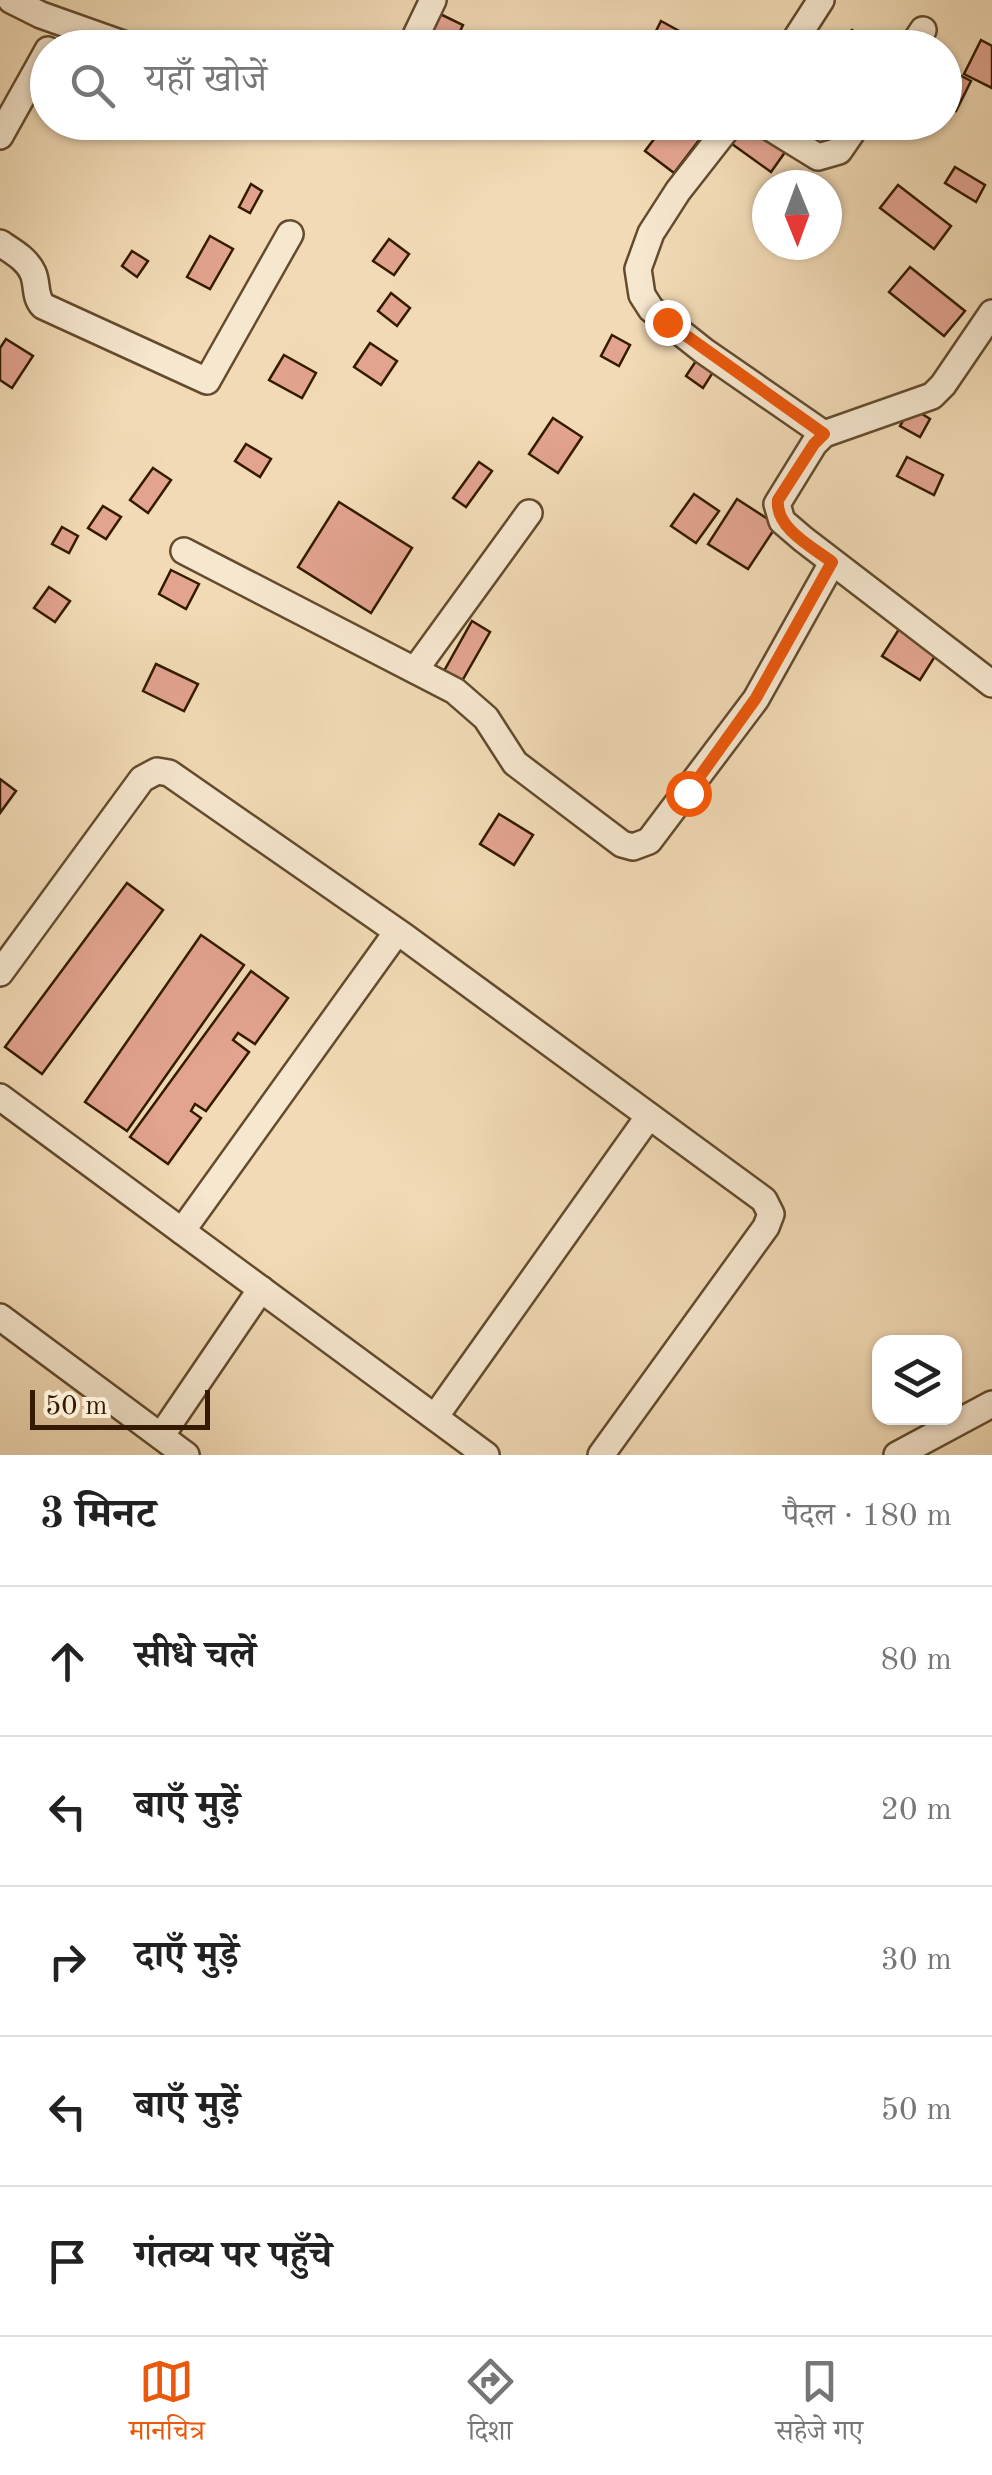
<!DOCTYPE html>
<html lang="hi">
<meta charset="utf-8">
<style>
:root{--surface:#fff;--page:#f6f6f6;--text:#222;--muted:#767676;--line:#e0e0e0;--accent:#ea580c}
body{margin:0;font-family:"Old Standard TT","Noto Serif Devanagari",serif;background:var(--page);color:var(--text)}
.controls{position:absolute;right:30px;bottom:30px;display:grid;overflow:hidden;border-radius:20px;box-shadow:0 2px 8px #0004}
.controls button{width:90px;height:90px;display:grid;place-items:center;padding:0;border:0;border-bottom:2px solid var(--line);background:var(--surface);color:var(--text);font:50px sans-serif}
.compass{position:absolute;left:752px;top:170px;width:90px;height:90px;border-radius:50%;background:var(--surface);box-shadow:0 2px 8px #0004;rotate:179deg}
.scale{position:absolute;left:30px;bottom:25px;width:180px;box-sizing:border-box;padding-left:10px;border:5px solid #341b00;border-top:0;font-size:28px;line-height:35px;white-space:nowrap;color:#341b00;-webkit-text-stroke:8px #f6e7cf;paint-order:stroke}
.stop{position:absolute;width:30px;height:30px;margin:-22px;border:8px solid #ea580c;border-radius:50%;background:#fff}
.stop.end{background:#ea580c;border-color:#fff;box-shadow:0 2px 10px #0008}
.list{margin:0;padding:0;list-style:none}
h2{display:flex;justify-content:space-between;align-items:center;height:130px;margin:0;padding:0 40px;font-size:42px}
h2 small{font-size:32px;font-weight:400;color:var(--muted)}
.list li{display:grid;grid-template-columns:65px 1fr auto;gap:30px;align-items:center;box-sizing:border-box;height:150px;padding:0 40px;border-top:2px solid var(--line)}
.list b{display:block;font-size:38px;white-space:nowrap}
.list em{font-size:32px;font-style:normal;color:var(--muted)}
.icon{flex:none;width:55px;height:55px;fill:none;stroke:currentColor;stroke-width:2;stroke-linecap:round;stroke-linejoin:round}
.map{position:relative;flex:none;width:992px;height:1455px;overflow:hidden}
.search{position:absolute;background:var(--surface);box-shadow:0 2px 8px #0004;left:30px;right:30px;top:30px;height:110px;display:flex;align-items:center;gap:25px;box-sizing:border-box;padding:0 35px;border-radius:55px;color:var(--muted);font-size:38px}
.sheet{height:880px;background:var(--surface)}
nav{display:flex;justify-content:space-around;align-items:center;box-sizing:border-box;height:140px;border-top:2px solid var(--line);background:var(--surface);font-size:28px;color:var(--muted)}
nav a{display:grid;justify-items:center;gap:5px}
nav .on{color:var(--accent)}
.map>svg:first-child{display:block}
.building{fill:#e2a38f;stroke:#341b00;stroke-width:2.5}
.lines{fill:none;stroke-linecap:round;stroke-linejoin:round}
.minor-casing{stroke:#634b2d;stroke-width:30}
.minor{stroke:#f6e7cf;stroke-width:25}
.route{stroke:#ea580c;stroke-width:12}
</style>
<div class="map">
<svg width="992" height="1455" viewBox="0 0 992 1455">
<rect width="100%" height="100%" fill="#f1dab5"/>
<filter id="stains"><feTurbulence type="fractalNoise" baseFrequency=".002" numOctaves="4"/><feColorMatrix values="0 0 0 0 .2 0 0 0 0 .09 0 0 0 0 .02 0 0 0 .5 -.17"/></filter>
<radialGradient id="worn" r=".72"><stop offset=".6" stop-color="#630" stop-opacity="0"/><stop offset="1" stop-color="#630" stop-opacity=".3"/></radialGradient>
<!-- building -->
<g class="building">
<path d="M436,12l27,13 -10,21 -27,-13z"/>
<path d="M661,21l20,11 -7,12 -19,-11z"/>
<path d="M852,30l26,18h-37z"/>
<path d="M981,40l11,6v42l-28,-14z"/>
<path d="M948,69l23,12 -15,30 -12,-6v-30z"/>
<path d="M667,122h21l15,13 -29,38 -29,-22z"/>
<path d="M748,122l40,26 -17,24 -39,-28z"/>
<path d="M955,167l30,18 -9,17 -31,-19z"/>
<path d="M251,184l11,7 -12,22 -11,-6z"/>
<path d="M898,185l53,41 -17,23 -54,-41z"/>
<path d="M210,236l23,13 -23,40 -23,-12z"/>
<path d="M389,239l20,15 -15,21 -21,-14z"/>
<path d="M132,251l16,10 -11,16 -15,-11z"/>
<path d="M910,267l55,44 -21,25 -55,-44z"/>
<path d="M391,293l19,15 -13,18 -19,-15z"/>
<path d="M612,335l18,10 -11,21 -18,-10z"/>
<path d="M6,339l27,17 -21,32 -12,-8v-32z"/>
<path d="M370,343l27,18 -16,24 -27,-18z"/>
<path d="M284,355l32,18 -14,25 -33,-18z"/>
<path d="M700,355l17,11 -14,22 -17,-12z"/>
<path d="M911,407l19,12 -10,18 -20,-11z"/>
<path d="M553,418l29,19 -24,36 -29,-19z"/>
<path d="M246,444l25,15 -11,18 -25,-16z"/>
<path d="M907,457l36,18 -9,20 -37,-19z"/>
<path d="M479,462l13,9 -26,36 -13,-9z"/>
<path d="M153,468l18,12 -23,33 -18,-13z"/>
<path d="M694,494l25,17 -23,32 -25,-17z"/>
<path d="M737,499l40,26 -29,44 -40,-25z"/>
<path d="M339,502l73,46 -41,65 -73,-46z"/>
<path d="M103,506l18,11 -15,22 -18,-11z"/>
<path d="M62,527l16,9 -9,17 -17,-9z"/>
<path d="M171,570l28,14 -13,25 -27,-15z"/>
<path d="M49,587l21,14 -15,21 -21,-14z"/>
<path d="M472,621l18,11 -28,49 -18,-10z"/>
<path d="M901,626l38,24 -19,30 -38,-24z"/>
<path d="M156,664l42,20 -14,27 -41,-20z"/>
<path d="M0,779l16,12 -16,22z"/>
<path d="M499,814l34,21 -19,30 -34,-21z"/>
<path d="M127,883l36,27 -121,164 -37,-27z"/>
<path d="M201,935l43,30 -117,166 -42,-29z"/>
<path d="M251,971l37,27 -33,46 -17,-11 -5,7 16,12 -43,59 -11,-7 -4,7 10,7 -33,46 -38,-27z"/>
</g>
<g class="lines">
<!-- minor casing -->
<g class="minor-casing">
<g id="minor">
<path d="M11,0l30,15 93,33"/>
<path d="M232,48h64"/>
<path d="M410,48l23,-48"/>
<path d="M790,48l31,-48"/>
<path d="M911,48l12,-18"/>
<path d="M732,122l-54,69 -27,42 -13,36 4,26 9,14 53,42 120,83"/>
<path d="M761,122l57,35 21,-6 20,-29"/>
<path d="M0,136l48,-86"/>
<path d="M0,243c12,8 27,16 33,30 5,12 1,23 10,33l164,75 83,-147"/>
<path d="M992,313l-49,72 -11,11 -108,38 -10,10 -37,60 5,17 21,18 189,145"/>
<path d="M184,551l271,140 31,27 29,45 107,81 11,3 16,-6 107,-142 76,-136"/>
<path d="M415,670l114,-157"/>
<path d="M0,973l142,-194 15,-8 12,2 236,164 359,263 7,14 -5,13 -165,228"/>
<path d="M0,1097l486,358"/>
<path d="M182,1231l215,-299"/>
<path d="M0,1317l186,138"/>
<path d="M435,1417l214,-301"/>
<path d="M161,1436l100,-147"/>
<path d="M897,1455l95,-51"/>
</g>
</g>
<!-- minor -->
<use href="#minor" class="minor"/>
</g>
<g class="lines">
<!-- route -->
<path class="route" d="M667,322l157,112 -10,10 -36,56c-3,28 34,47 54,62l-76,136 -68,95"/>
</g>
<rect width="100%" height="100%" filter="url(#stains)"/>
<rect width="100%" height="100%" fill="url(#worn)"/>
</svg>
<div class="controls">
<button><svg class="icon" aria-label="layers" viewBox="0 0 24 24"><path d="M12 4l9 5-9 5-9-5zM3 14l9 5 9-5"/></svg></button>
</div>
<svg class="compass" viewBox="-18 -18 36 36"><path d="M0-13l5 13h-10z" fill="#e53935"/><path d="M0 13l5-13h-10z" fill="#767676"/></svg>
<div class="scale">50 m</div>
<div class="stop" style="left:688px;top:793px"></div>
<div class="stop end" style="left:667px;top:322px"></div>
<div class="search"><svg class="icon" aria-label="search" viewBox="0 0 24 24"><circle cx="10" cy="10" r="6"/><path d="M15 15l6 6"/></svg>यहाँ खोजें</div>
</div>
<section class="sheet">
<h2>3 मिनट<small>पैदल · 180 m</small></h2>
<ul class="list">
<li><svg class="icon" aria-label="ahead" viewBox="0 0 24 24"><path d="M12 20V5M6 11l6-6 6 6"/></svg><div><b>सीधे चलें</b></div><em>80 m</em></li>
<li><svg class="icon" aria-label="left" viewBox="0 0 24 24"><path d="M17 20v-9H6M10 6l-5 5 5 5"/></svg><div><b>बाएँ मुड़ें</b></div><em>20 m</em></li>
<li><svg class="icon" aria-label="right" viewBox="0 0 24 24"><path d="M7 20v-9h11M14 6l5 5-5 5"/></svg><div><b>दाएँ मुड़ें</b></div><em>30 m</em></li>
<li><svg class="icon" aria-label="left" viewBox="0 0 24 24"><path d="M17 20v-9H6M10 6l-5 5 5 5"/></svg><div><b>बाएँ मुड़ें</b></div><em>50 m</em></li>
<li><svg class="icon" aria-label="arrive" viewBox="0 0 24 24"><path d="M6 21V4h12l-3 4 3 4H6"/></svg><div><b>गंतव्य पर पहुँचे</b></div></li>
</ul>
</section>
<nav>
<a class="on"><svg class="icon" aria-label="map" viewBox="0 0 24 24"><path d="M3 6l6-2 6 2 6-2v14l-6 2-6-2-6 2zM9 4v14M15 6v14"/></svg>मानचित्र</a>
<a><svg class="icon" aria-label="directions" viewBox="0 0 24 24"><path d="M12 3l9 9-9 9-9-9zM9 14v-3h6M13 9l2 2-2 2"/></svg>दिशा</a>
<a><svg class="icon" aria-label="saved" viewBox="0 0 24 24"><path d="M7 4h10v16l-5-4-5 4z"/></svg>सहेजे गए</a>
</nav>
